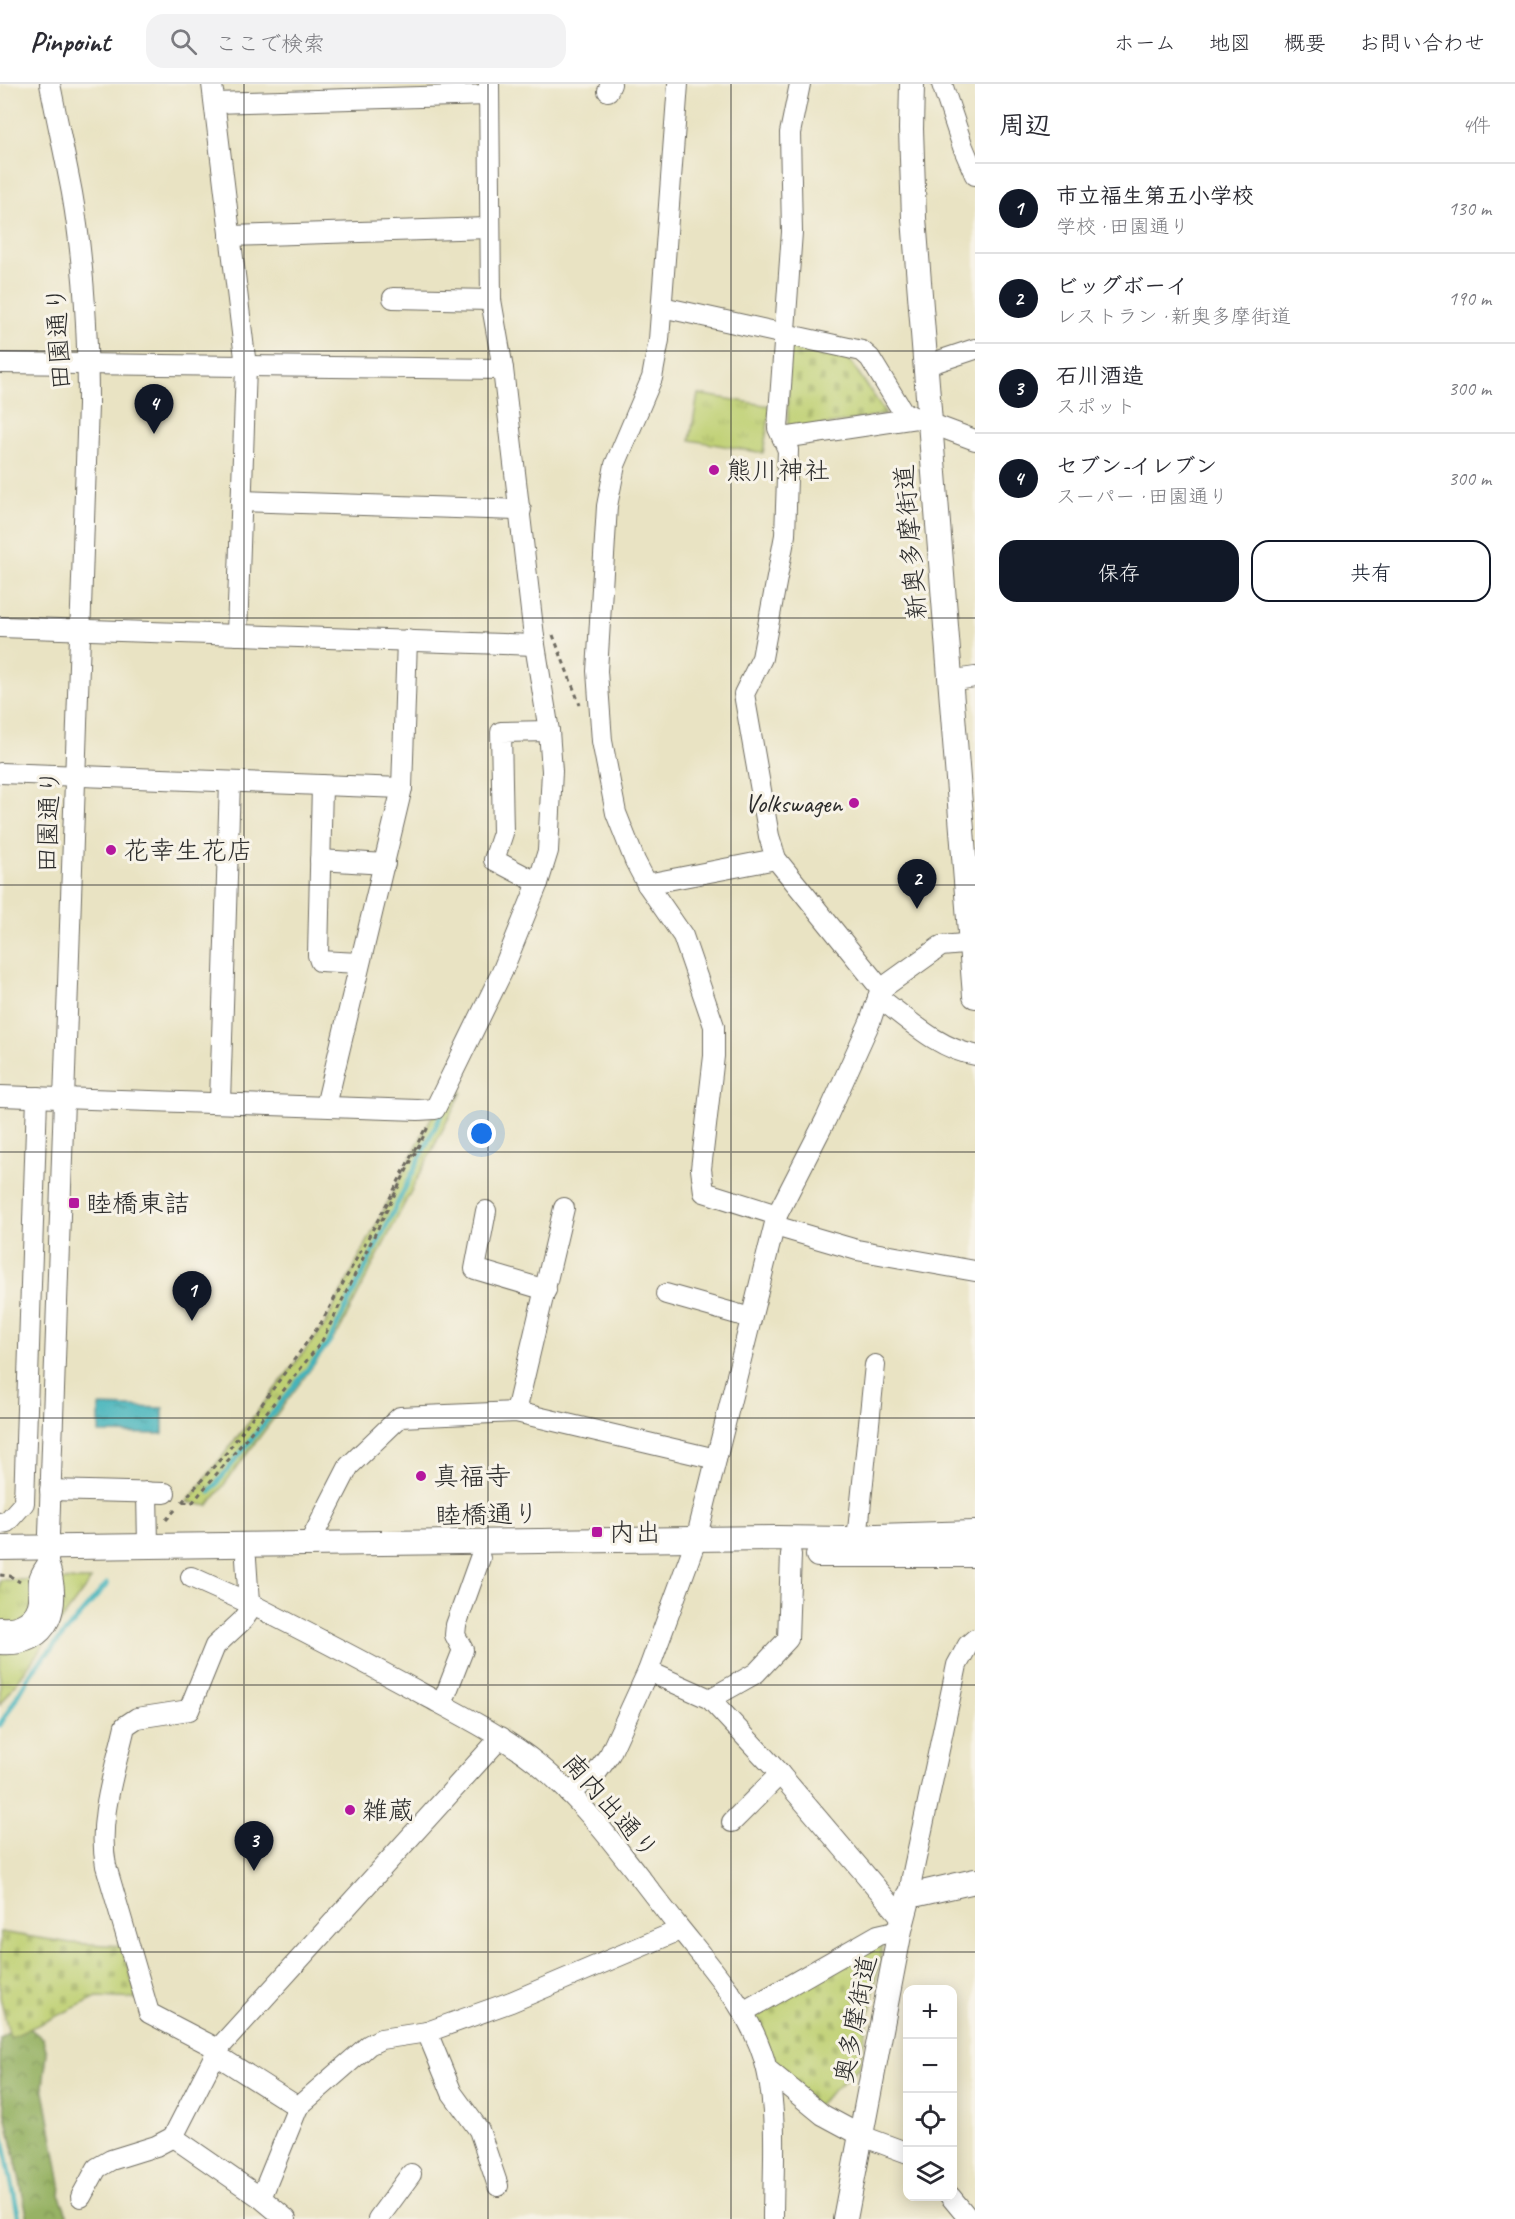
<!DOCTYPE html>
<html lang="ja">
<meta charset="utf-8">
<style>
:root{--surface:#fff;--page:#f2f2f3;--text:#2b2b33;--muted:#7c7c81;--line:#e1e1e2;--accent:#111827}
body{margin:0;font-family:Caveat,"Klee One",sans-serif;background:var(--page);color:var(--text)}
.controls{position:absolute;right:18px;bottom:18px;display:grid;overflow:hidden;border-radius:12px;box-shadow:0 3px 15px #0003}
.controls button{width:54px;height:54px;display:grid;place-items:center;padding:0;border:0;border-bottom:2px solid var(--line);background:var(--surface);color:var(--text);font:30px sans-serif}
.you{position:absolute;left:482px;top:1050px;width:21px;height:21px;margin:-15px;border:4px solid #fff;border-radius:50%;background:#1a73e8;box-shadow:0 0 0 9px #1a73e833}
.badge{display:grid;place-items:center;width:39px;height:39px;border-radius:50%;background:var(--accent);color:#fff;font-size:20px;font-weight:700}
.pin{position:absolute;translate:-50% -50px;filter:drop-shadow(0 2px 3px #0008)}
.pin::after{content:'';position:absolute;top:32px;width:21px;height:18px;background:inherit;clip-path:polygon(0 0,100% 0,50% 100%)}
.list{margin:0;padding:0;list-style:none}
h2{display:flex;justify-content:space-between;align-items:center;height:78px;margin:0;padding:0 24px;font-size:26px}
h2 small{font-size:20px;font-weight:400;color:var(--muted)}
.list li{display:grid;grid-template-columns:39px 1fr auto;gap:18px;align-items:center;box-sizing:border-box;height:90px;padding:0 24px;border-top:2px solid var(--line)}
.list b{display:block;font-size:22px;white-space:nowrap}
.list p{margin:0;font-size:20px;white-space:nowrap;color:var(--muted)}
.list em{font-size:20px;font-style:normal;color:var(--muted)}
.actions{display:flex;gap:12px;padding:18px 24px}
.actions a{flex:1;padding:14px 0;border:2px solid var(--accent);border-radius:18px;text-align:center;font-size:21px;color:var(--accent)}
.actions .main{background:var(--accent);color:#fff}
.icon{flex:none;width:33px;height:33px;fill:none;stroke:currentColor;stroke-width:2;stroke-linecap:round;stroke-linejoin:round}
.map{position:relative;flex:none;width:975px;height:2135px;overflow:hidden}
header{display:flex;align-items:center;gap:36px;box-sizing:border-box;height:84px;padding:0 30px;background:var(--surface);border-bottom:2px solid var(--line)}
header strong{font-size:28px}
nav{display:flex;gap:33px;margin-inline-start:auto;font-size:21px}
.search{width:420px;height:54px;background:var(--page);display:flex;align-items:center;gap:15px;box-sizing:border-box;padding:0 21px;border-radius:18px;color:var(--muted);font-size:22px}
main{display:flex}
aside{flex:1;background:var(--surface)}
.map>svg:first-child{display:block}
.forest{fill:url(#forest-crowns);stroke:#616e48;stroke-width:1.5}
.cemetery{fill:url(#cemetery-stones);stroke:#757e4f;stroke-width:1.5}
.park{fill:url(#park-tufts);stroke:#757e4f;stroke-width:1.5}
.water{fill:url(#water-ripples);stroke:#387073;stroke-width:1.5}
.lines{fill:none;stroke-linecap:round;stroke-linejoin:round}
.stream{stroke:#44b4bb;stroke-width:5}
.minor-casing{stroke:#6e6b60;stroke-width:22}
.major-casing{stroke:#6e6b60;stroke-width:26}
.path{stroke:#6e6b60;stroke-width:3;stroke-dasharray:4.5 4.5;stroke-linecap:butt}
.minor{stroke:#fff;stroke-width:20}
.major{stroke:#fff;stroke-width:24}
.grid{fill:none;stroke:#2b2b2b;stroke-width:1.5;stroke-opacity:0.55}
.poi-dot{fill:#b5179e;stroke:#f7f3e8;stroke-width:2}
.labels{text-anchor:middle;stroke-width:6;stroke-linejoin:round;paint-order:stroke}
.street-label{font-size:26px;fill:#2b2b2b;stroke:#f7f3e8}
.poi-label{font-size:26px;fill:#2b2b2b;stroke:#f7f3e8;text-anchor:start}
</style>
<header>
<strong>Pinpoint</strong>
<div class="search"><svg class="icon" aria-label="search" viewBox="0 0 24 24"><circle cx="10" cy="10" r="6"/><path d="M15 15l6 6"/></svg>ここで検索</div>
<nav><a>ホーム</a><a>地図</a><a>概要</a><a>お問い合わせ</a></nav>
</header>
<main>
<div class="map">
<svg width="975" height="2135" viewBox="0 0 975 2135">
<defs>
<pattern id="forest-crowns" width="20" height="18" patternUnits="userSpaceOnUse" patternTransform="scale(1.5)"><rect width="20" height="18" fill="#97b265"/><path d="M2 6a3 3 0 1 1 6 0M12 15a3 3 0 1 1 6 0" fill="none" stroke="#7b9153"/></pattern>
<pattern id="cemetery-stones" width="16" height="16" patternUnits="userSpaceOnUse" patternTransform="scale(1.5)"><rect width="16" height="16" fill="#bfd073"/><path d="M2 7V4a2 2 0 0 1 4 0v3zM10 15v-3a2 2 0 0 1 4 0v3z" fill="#a4b364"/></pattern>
<pattern id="park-tufts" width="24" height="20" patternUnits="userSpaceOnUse" patternTransform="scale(1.5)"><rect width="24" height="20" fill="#bfd073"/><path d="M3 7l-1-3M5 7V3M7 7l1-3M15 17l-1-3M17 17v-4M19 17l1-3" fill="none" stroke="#a4b364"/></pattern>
<pattern id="water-ripples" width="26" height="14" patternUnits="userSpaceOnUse" patternTransform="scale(1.5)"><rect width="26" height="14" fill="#44b4bb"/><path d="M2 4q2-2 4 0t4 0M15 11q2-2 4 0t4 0" fill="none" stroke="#399398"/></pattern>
</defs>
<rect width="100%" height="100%" fill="#f7f3e8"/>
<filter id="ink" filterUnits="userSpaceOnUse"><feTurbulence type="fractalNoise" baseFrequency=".0167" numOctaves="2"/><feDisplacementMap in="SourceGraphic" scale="12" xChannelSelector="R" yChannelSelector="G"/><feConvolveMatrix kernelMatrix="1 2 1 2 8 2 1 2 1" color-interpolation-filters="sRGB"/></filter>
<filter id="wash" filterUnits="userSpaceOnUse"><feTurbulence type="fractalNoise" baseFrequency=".008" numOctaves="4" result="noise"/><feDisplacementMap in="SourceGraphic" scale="24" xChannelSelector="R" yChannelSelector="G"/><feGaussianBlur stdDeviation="1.35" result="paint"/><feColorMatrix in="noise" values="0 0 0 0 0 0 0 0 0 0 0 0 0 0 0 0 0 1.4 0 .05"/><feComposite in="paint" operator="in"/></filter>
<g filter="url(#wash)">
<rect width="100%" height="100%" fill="#e9e3c3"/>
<!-- forest -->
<path class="forest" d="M23,1939l20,16 4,14 -4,33 18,98 -1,12 9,23h-41l-28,-133v-48z"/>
<!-- cemetery -->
<g class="cemetery">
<path d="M787,258l58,11 41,61 -98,18z"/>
<path d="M0,1848l71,11 51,3 15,53 -40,-2 -87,41 -10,-41z"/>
<path d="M884,1854l-25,129 -44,40 -46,-45 -19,-48z"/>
</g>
<!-- park -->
<g class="park">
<path d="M698,310l73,12 -8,47 -73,-13z"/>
<path d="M448,1001l14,7 -123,239 -131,175 -21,-4 137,-176z"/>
<path d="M0,1496h91l-91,125z"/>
</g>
<!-- water -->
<path class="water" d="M99,1322l64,2v26l-64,-1z"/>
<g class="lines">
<!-- stream -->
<g class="stream">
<path d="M210,1408l119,-150 113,-229"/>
<path d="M0,1641l33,-55 74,-86"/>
<path d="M0,2040l19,95"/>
</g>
</g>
</g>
<g filter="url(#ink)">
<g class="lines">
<!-- minor casing -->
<g class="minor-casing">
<g id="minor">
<path d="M212,0l34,282 -9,269"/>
<path d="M678,0l-19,256 -7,38 -37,87 -8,41 -10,165 5,70 14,72 19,48 12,23 36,52 31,90v30l-13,113 3,23 73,23"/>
<path d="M800,0l-10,49 2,99 -14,196 10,22 -3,85 -23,123 -18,36 25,142 7,23 105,130"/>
<path d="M942,0l21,63 12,28"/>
<path d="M608,7l3,-7"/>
<path d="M215,19l274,-8"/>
<path d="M230,152l259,-8"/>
<path d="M393,214l98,2"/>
<path d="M662,223l200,44 8,7 33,54 13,6"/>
<path d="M0,279l503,6"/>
<path d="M924,282l51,-17"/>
<path d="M783,354l133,-20 59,22"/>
<path d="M241,417l280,9"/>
<path d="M0,543l535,18"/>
<path d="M949,597l26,-4"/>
<path d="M0,689l402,15"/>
<path d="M322,701l-4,170 2,6 39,2"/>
<path d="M320,776l65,4"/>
<path d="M538,799l-44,-23 9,-27 -2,-101 48,-1"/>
<path d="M647,800l129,-25"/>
<path d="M878,913c30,22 60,52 97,58"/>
<path d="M0,1012l418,14 17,-1 67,-137 36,-89 10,-32 4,-80 -3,-40 -14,-86 -32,-276 -12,-69 -2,-216"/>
<path d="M220,1018l10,-320"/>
<path d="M326,1022l76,-318 5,-148"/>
<path d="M486,1127l-11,58 71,21"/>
<path d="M775,1142l82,24 118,21"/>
<path d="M666,1210l85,24"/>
<path d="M516,1328l48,-204"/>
<path d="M50,1406l115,3"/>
<path d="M147,1408l1,54"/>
<path d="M0,1439l7,-1 17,-19 13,-406"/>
<path d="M309,1460l40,-78 51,-49 116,-5 200,47"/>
<path d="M856,1466l19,-185"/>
<path d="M246,1475l3,44c61,31 121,62 181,95 37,20 74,39 108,66 53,43 96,108 139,161 35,44 77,88 90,145 11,48 6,100 6,149"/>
<path d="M48,1479l40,-1158c0,-71 -4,-143 -16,-212 -7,-37 -15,-73 -22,-109"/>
<path d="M191,1493l58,26 -1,10 -5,7 -28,26 -26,64 -52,8 -12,8c-10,45 -28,94 -19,140l43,147 69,36 -45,88 88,61 25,21"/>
<path d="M0,1543c18,2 37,-7 39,-27 0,-6 -1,-14 0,-20 1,-6 6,-12 9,-17 15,41 4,85 -48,81"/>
<path d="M648,1587l62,28 70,75 123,145"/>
<path d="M710,1615l46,-26 32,-34 3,-85"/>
<path d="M442,1620l21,-54 -8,-15 1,-10 24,-67"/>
<path d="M569,1709l28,-21 13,-18 38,-83 48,-131 81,-325 49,-96 44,-97 11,-33 60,-43 34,-3"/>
<path d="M732,1738l48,-48"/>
<path d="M909,1812l3,-19 45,-212 11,-20 7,-6"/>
<path d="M743,1928l135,-77 22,-5"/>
<path d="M218,1965l283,-312"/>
<path d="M215,1970l83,53"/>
<path d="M767,1985l56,46 39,21 46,17"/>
<path d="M498,2102l-19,-56 -27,-37 -25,-61 84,-30 169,-72"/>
<path d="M950,2112l19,23"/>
<path d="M81,2113l16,-29 14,-8 45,-14 17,-9"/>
<path d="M261,2114l37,-91 71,-62 12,-6 46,-7"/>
<path d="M378,2135l33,-45"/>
</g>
</g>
<!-- major casing -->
<g class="major-casing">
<g id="major">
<path d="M912,0l-1,45 3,89 61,778"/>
<path d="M0,1464l776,-10 72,1 29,-3 98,-3"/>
<path d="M818,1471h157"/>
<path d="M845,2135l55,-289 9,-34 66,-15"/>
</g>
</g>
<!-- path -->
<g class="path">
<path d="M553,551l27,70"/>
<path d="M182,1418l45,-50 94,-129 69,-125 36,-71"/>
<path d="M183,1418l9,1 49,-58 81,-104 106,-214"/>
<path d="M166,1436l10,-11"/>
<path d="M0,1491l10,1 10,6"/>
</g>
<!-- minor -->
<use href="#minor" class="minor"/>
<!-- major -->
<use href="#major" class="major"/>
</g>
</g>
<!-- grid -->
<path class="grid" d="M244,0v2135M488,0v2135M731,0v2135M0,267h975M0,534h975M0,801h975M0,1068h975M0,1334h975M0,1601h975M0,1868h975"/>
<!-- markers -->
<g class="poi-dot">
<circle cx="714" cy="386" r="6"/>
<circle cx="854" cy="719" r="6"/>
<circle cx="111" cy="766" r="6"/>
<rect x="68" y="1113" width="12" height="12" rx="3"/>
<circle cx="421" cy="1392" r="6"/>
<rect x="591" y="1442" width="12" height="12" rx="3"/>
<circle cx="350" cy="1726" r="6"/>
</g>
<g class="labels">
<!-- street labels -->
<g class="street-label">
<text transform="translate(58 254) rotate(-93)" y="9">田園通り</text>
<text transform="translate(910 458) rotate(-95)" y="9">新奥多摩街道</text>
<text transform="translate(48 737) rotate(-88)" y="9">田園通り</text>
<text transform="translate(487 1430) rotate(-1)" y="9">睦橋通り</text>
<text transform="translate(611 1722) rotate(49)" y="9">南内出通り</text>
<text transform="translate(855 1935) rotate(-79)" y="9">奥多摩街道</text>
</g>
<!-- poi labels -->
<g class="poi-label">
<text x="726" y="395">熊川神社</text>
<text x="842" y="728" text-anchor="end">Volkswagen</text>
<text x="123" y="775">花幸生花店</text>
<text x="86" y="1128">睦橋東詰</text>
<text x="433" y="1401">真福寺</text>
<text x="609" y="1457">内出</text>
<text x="362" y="1735">雑蔵</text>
</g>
</g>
</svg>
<div class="controls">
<button>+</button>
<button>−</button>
<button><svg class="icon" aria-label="locate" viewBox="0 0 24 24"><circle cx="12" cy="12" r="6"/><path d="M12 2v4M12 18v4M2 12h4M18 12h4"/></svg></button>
<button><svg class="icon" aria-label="layers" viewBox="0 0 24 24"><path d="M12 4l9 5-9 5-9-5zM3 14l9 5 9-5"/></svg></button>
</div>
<div class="you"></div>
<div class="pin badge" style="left:192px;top:1237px">1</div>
<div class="pin badge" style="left:917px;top:825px">2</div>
<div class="pin badge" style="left:254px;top:1787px">3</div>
<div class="pin badge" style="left:154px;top:350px">4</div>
</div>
<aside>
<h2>周辺<small>4件</small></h2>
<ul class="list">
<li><span class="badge">1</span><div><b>市立福生第五小学校</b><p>学校 · 田園通り</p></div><em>130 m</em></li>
<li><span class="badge">2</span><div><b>ビッグボーイ</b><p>レストラン · 新奥多摩街道</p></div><em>190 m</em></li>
<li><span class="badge">3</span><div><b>石川酒造</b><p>スポット</p></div><em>300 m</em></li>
<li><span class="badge">4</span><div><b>セブン-イレブン</b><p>スーパー · 田園通り</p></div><em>300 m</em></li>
</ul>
<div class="actions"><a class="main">保存</a><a>共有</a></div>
</aside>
</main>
